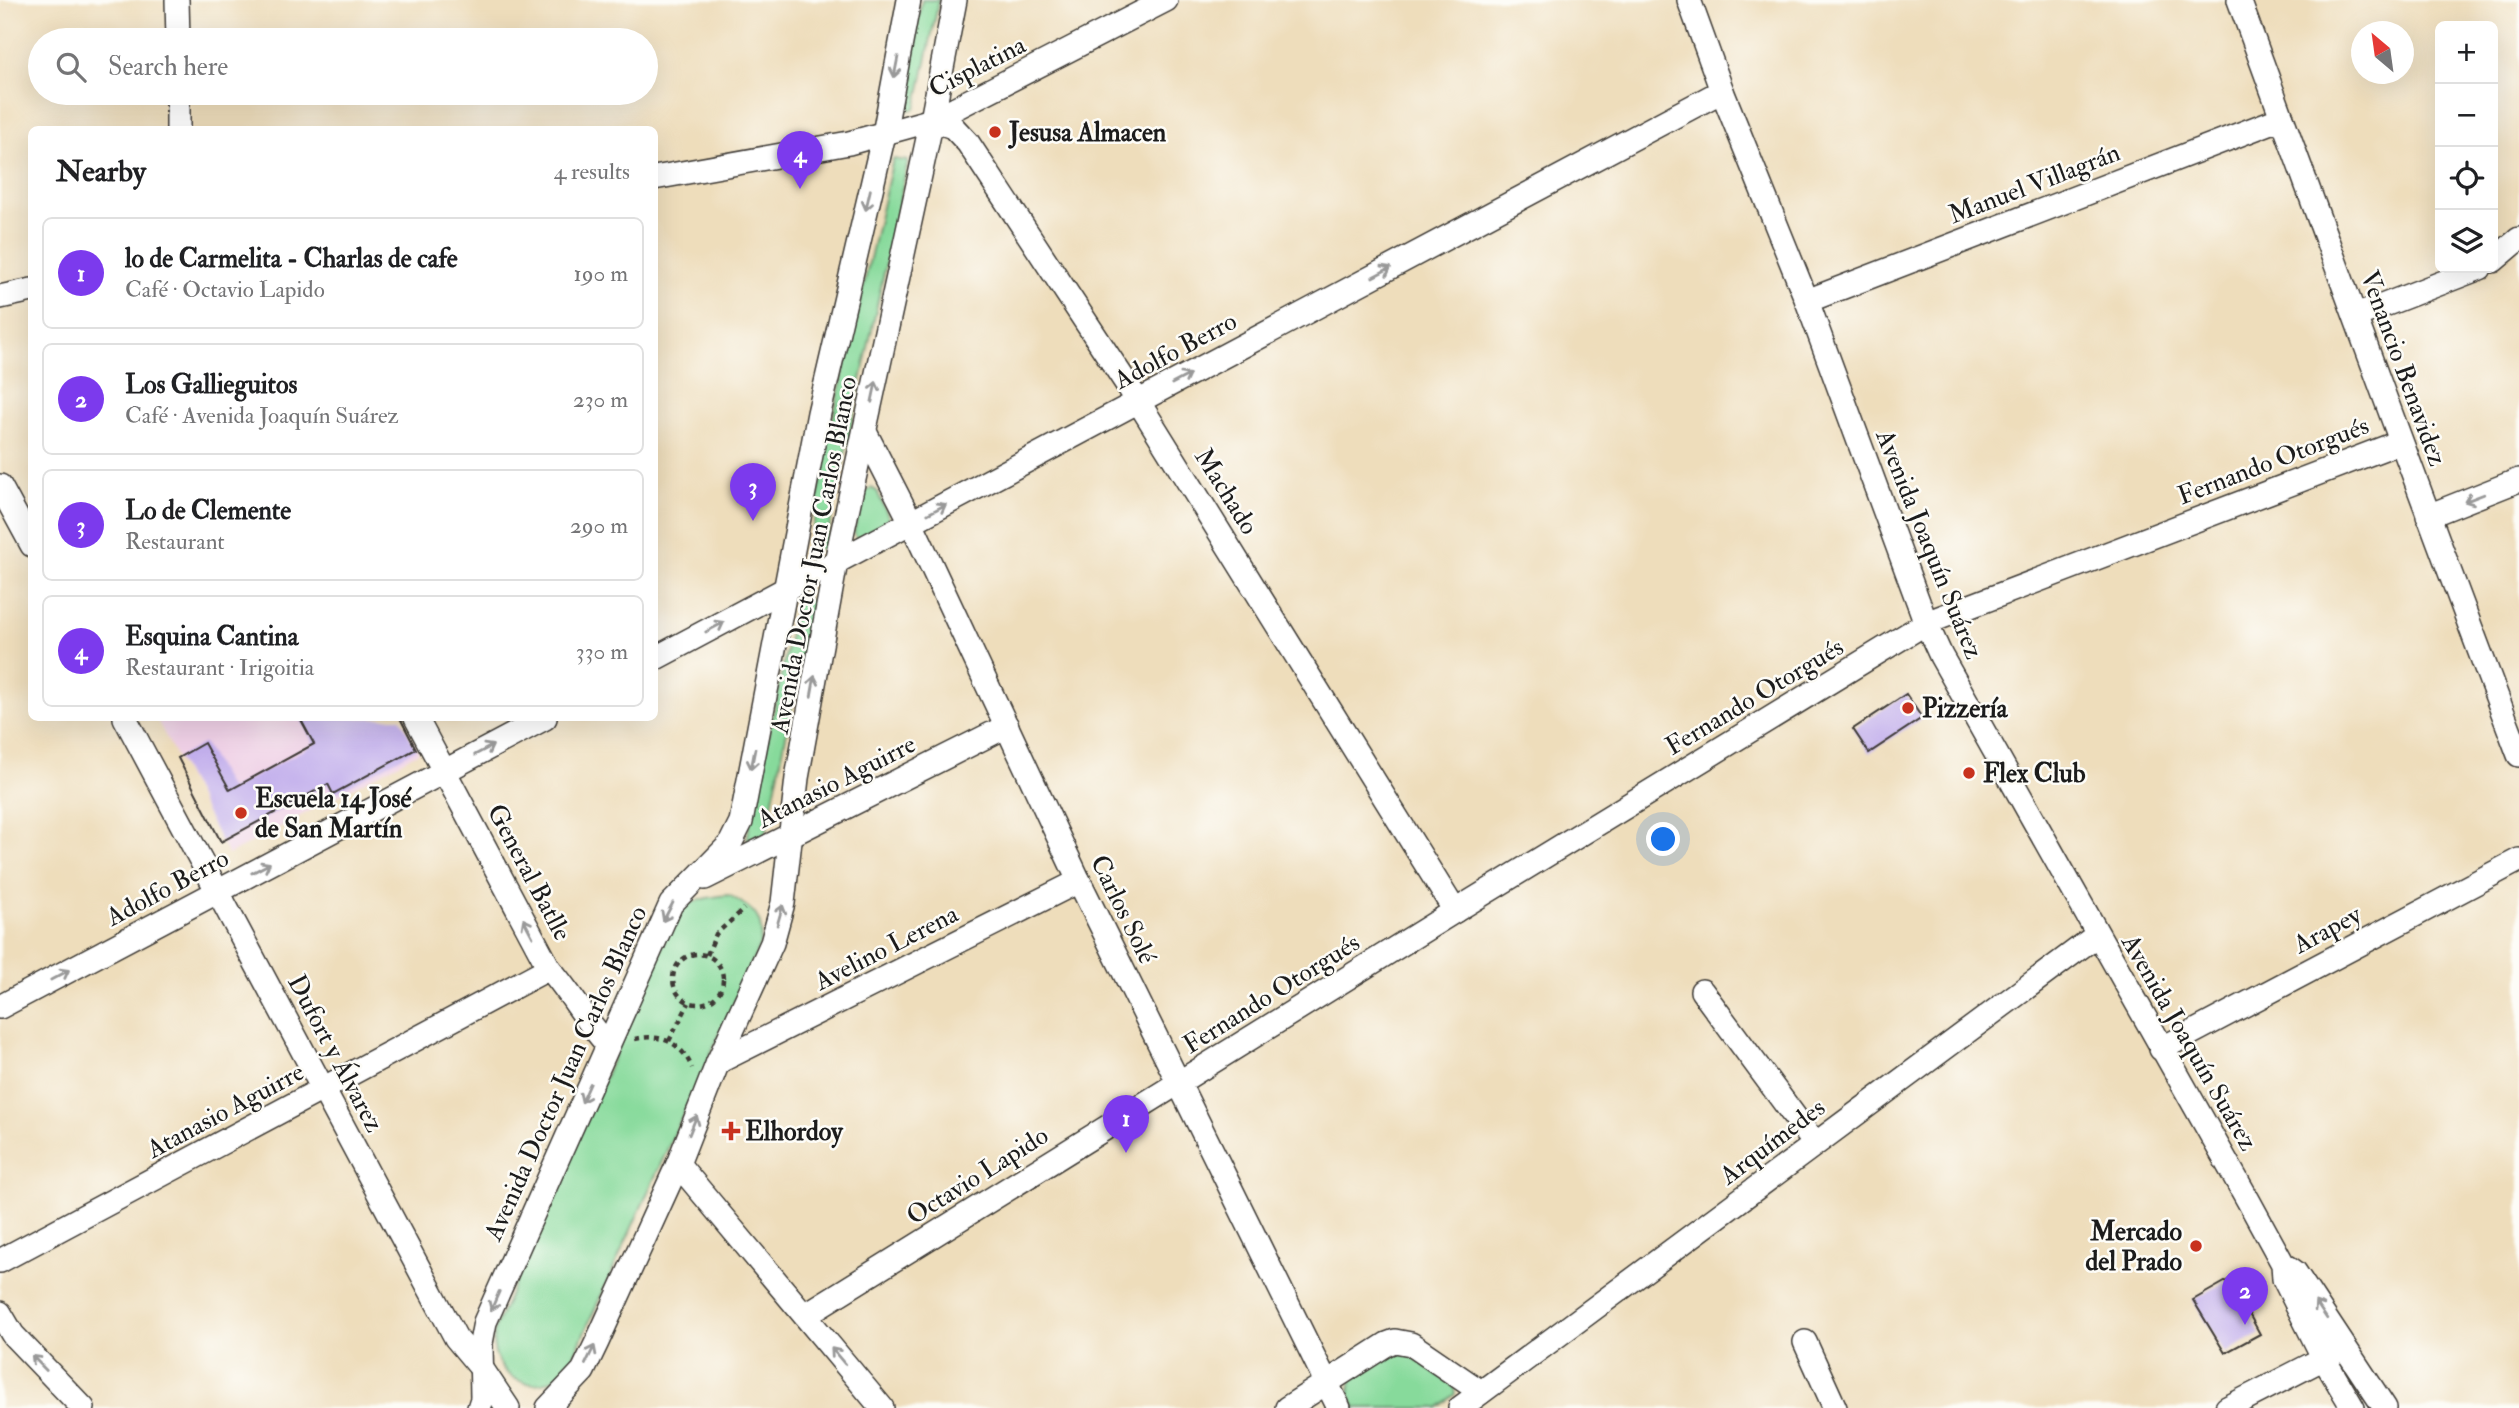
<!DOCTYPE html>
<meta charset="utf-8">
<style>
:root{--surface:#fff;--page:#f2f2f2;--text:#202124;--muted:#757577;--line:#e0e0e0;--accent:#7c3aed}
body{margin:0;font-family:"IM FELL Double Pica",serif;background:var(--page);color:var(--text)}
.controls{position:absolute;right:21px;top:21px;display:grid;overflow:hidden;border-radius:10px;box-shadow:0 7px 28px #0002}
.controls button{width:63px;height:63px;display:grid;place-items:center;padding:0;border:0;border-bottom:2px solid var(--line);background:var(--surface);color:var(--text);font:35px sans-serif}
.compass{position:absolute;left:2351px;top:21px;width:63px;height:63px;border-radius:50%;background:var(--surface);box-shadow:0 7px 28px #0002;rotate:331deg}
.you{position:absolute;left:1664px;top:840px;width:24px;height:24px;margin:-18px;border:5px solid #fff;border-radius:50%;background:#1a73e8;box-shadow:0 0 0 10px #1a73e833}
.badge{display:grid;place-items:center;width:46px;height:46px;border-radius:50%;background:var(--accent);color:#fff;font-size:23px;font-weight:700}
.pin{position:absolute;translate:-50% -58px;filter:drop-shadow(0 2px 4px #0008)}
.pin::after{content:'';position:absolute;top:37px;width:24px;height:21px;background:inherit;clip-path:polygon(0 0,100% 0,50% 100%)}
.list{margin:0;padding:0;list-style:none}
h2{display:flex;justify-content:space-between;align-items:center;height:91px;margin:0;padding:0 28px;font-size:30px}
h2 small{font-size:23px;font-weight:400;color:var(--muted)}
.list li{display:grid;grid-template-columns:46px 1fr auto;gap:21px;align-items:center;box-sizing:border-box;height:112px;margin:0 14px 14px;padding:0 14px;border:2px solid var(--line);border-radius:10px}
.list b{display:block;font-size:26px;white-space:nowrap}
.list p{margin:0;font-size:23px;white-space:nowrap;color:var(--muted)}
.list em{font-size:23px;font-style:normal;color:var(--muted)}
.icon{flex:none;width:38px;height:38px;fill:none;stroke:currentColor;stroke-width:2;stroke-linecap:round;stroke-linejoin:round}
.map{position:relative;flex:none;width:2519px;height:1408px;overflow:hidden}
.search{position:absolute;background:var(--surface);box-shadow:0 7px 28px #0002;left:28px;top:28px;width:630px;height:77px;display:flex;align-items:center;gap:18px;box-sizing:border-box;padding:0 24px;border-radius:38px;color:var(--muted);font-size:26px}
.panel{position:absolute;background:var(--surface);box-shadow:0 7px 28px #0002;left:28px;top:126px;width:630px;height:595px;border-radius:10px}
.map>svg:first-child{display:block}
.built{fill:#efd0e6}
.green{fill:#87da9b;stroke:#527b5c;stroke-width:2}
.building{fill:#c2afec}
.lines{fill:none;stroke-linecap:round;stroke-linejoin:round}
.minor-casing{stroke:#3c3934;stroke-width:26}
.path{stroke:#3c3934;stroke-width:4.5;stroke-dasharray:5 5;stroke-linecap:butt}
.minor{stroke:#fff;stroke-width:23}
.oneway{stroke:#999}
.poi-dot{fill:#c8321e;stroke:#fdfcf7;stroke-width:2.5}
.labels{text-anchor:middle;stroke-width:5;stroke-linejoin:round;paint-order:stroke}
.street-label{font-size:26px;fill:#1c1c1c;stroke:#fdfcf7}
.poi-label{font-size:26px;font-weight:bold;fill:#1c1c1c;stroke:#fdfcf7;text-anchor:start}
</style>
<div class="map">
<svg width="2519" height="1408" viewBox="0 0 2519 1408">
<rect width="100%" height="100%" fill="#fdfcf7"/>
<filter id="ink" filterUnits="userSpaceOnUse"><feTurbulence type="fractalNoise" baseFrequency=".0143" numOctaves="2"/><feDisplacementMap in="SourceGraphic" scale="14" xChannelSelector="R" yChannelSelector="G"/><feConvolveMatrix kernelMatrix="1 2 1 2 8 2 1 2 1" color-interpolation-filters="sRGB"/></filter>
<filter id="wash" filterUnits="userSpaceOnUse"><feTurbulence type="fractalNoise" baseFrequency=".00686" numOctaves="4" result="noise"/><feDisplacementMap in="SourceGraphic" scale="28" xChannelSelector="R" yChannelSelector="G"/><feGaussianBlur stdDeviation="1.57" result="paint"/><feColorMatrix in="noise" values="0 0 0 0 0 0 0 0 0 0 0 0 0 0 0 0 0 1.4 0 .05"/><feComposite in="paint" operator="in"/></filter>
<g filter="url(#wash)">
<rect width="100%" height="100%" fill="#edb"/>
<!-- built -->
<path class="built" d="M156,718h244l19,34 -191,103z"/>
<!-- green -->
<g class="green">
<path d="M922,0h17l-22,104 -2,5 -7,1 -7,-8z"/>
<path d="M893,159l15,2 -83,387 -16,2 18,-106z"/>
<path d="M871,488l6,3 12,27 -1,4 -26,18 -6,-2 -2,-6 9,-39z"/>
<path d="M807,598l6,6 -48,235 -13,5 -5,-6 49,-234z"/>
<path d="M729,895c23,13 38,23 30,52l-187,413c-28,47 -89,18 -77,-32l181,-414c15,-15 33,-17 53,-19z"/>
<path d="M1398,1352h8l48,34 1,8 -17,14h-82l-7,-14 3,-16 33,-21z"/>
</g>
<g id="blocks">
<!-- building -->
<g class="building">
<path d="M1906,694l16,24 -53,35 -16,-24z"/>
<path d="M300,718h100l16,31 -83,45 -5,-10 -107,58 -43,-84 26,-15 26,47 84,-46z"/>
<path d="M2230,1279l30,55 -35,19 -32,-53z"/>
</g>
</g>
</g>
<g filter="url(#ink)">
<use href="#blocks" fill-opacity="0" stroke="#3c3934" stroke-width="2"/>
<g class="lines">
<!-- minor casing -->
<g class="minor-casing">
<g id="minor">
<path d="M177,0l1,40"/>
<path d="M1689,0l33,91 85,210 119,322 15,33 307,544 35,64 1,15 40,80 29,49"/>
<path d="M2239,0c92,252 184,504 280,755"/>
<path d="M178,93v37"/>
<path d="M932,120l21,7 15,16 170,258 317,510"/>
<path d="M654,178l195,-35 83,-23 234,-120"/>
<path d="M2493,261l26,-22"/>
<path d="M0,297l32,-7"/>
<path d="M1807,301l475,-183"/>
<path d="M2356,316l124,-48"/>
<path d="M865,432l46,90 168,359 260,527"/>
<path d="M0,486l32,59"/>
<path d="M2428,516l91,-36"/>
<path d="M654,659l1068,-568"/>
<path d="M125,718l331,620 26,31 26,39"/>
<path d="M416,718l133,250c22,25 36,52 58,76"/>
<path d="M705,878l302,-152"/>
<path d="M1702,991l113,153"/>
<path d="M0,1007l545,-289"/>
<path d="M2161,1049l358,-189"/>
<path d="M718,1062l361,-181"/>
<path d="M678,1164l204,244"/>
<path d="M0,1261l549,-293"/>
<path d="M2288,1267l7,5 90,136"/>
<path d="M0,1313l13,22 70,73"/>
<path d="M805,1315l650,-404 471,-288 474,-181"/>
<path d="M1805,1342l30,66"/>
<path d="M479,1408l3,-9 -1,-56 4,-21 186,-418 59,-60 11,-22 78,-409 65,-279 25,-134"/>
<path d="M548,1408l35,-37 14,-29 81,-178 40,-102 54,-119 11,-40 14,-125 39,-216 96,-442 23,-120"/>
<path d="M1287,1408l100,-64 8,-3 16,3 70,48"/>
<path d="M1460,1408l637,-473"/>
<path d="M2227,1408l109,-56"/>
</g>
</g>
<!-- path -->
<g class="path">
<circle cx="698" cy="979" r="25"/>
<path d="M707,955l9,-21 28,-25"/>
<path d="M635,1039c26,-6 47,4 57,29"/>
<path d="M669,1041l20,-38"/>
</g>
<!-- minor -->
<use href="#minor" class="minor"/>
</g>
<!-- one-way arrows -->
<defs><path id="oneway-shaft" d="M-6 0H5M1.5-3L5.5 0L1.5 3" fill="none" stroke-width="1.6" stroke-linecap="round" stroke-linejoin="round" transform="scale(1.75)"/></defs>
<g class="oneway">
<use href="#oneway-shaft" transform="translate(896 67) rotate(101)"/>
<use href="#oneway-shaft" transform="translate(868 200) rotate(103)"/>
<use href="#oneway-shaft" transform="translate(1382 272) rotate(-28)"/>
<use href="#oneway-shaft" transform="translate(1181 379) rotate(-28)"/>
<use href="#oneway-shaft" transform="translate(874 392) rotate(-78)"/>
<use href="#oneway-shaft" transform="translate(2474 498) rotate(159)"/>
<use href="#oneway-shaft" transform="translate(937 509) rotate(-28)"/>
<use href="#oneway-shaft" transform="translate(715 627) rotate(-28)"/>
<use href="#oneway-shaft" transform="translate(813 686) rotate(-80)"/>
<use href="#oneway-shaft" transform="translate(484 750) rotate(-28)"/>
<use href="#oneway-shaft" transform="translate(753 759) rotate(101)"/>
<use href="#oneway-shaft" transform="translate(261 868) rotate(-28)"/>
<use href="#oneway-shaft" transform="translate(668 912) rotate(118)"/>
<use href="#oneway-shaft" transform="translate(780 915) rotate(-74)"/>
<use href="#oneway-shaft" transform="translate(528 928) rotate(-118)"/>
<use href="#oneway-shaft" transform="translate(60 975) rotate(-28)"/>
<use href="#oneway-shaft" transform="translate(586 1093) rotate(114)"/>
<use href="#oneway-shaft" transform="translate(693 1125) rotate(-68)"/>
<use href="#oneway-shaft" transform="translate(495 1301) rotate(114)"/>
<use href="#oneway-shaft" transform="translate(2321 1310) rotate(-124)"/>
<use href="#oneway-shaft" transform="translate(590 1355) rotate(-64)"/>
<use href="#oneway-shaft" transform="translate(838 1356) rotate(-130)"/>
<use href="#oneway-shaft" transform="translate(39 1363) rotate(-134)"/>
</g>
</g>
<!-- markers -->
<g class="poi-dot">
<circle cx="995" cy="132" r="7"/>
<circle cx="1908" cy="708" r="7"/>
<circle cx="1969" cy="773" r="7"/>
<circle cx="241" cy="813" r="7"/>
<path d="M727.5 1120.5h7v7h7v7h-7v7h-7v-7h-7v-7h7z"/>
<circle cx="2196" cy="1246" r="7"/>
</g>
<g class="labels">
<!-- street labels -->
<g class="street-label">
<text transform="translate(977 66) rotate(-27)" y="9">Cisplatina</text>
<text transform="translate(2034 183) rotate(-21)" y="9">Manuel Villagrán</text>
<text transform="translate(1175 350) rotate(-28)" y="9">Adolfo Berro</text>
<text transform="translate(2404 368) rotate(70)" y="9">Venancio Benavidez</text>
<text transform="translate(2273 460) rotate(-21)" y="9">Fernando Otorgués</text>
<text transform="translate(1227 491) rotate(58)" y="9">Machado</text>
<text transform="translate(1930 544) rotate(68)" y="9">Avenida Joaquín Suárez</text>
<text transform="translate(813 555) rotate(-79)" y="9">Avenida Doctor Juan Carlos Blanco</text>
<text transform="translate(1754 696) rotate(-31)" y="9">Fernando Otorgués</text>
<text transform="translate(836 781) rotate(-27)" y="9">Atanasio Aguirre</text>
<text transform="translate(530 872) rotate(62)" y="9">General Batlle</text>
<text transform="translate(167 887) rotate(-28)" y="9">Adolfo Berro</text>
<text transform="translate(1124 909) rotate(64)" y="9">Carlos Solé</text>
<text transform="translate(2327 929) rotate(-28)" y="9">Arapey</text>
<text transform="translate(886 947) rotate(-27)" y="9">Avelino Lerena</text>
<text transform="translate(1271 993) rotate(-32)" y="9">Fernando Otorgués</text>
<text transform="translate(2190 1042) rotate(60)" y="9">Avenida Joaquín Suárez</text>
<text transform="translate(336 1053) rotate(62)" y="9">Dufort y Álvarez</text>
<text transform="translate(565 1073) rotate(-66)" y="9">Avenida Doctor Juan Carlos Blanco</text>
<text transform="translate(225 1110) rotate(-28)" y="9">Atanasio Aguirre</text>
<text transform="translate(1772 1141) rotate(-37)" y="9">Arquímedes</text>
<text transform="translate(977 1175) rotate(-32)" y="9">Octavio Lapido</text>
</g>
<!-- poi labels -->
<g class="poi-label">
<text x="1009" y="141">Jesusa Almacen</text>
<text x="1922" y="717">Pizzería</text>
<text x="1983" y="782">Flex Club</text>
<text x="255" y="807">Escuela 14 José<tspan x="255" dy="30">de San Martín</tspan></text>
<text x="745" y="1140">Elhordoy</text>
<text x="2182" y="1240" text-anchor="end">Mercado<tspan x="2182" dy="30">del Prado</tspan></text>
</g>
</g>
</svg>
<div class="controls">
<button>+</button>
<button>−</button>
<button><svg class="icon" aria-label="locate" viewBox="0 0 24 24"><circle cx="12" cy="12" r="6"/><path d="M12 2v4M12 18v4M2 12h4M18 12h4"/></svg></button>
<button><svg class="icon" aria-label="layers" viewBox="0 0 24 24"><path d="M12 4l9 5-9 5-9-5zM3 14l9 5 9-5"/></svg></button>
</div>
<svg class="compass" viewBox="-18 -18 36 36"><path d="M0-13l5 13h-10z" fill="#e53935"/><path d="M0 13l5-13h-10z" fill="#757577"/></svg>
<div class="you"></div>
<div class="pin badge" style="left:1126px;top:1153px">1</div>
<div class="pin badge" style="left:2245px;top:1325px">2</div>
<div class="pin badge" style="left:753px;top:521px">3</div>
<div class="pin badge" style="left:800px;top:189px">4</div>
<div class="search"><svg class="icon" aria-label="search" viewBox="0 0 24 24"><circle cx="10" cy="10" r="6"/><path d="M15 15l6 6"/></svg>Search here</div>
<section class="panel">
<h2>Nearby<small>4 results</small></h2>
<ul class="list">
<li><span class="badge">1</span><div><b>lo de Carmelita - Charlas de cafe</b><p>Café · Octavio Lapido</p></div><em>190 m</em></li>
<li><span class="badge">2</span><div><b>Los Gallieguitos</b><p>Café · Avenida Joaquín Suárez</p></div><em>230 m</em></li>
<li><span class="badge">3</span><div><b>Lo de Clemente</b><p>Restaurant</p></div><em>290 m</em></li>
<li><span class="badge">4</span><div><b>Esquina Cantina</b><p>Restaurant · Irigoitia</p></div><em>330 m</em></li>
</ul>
</section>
</div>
